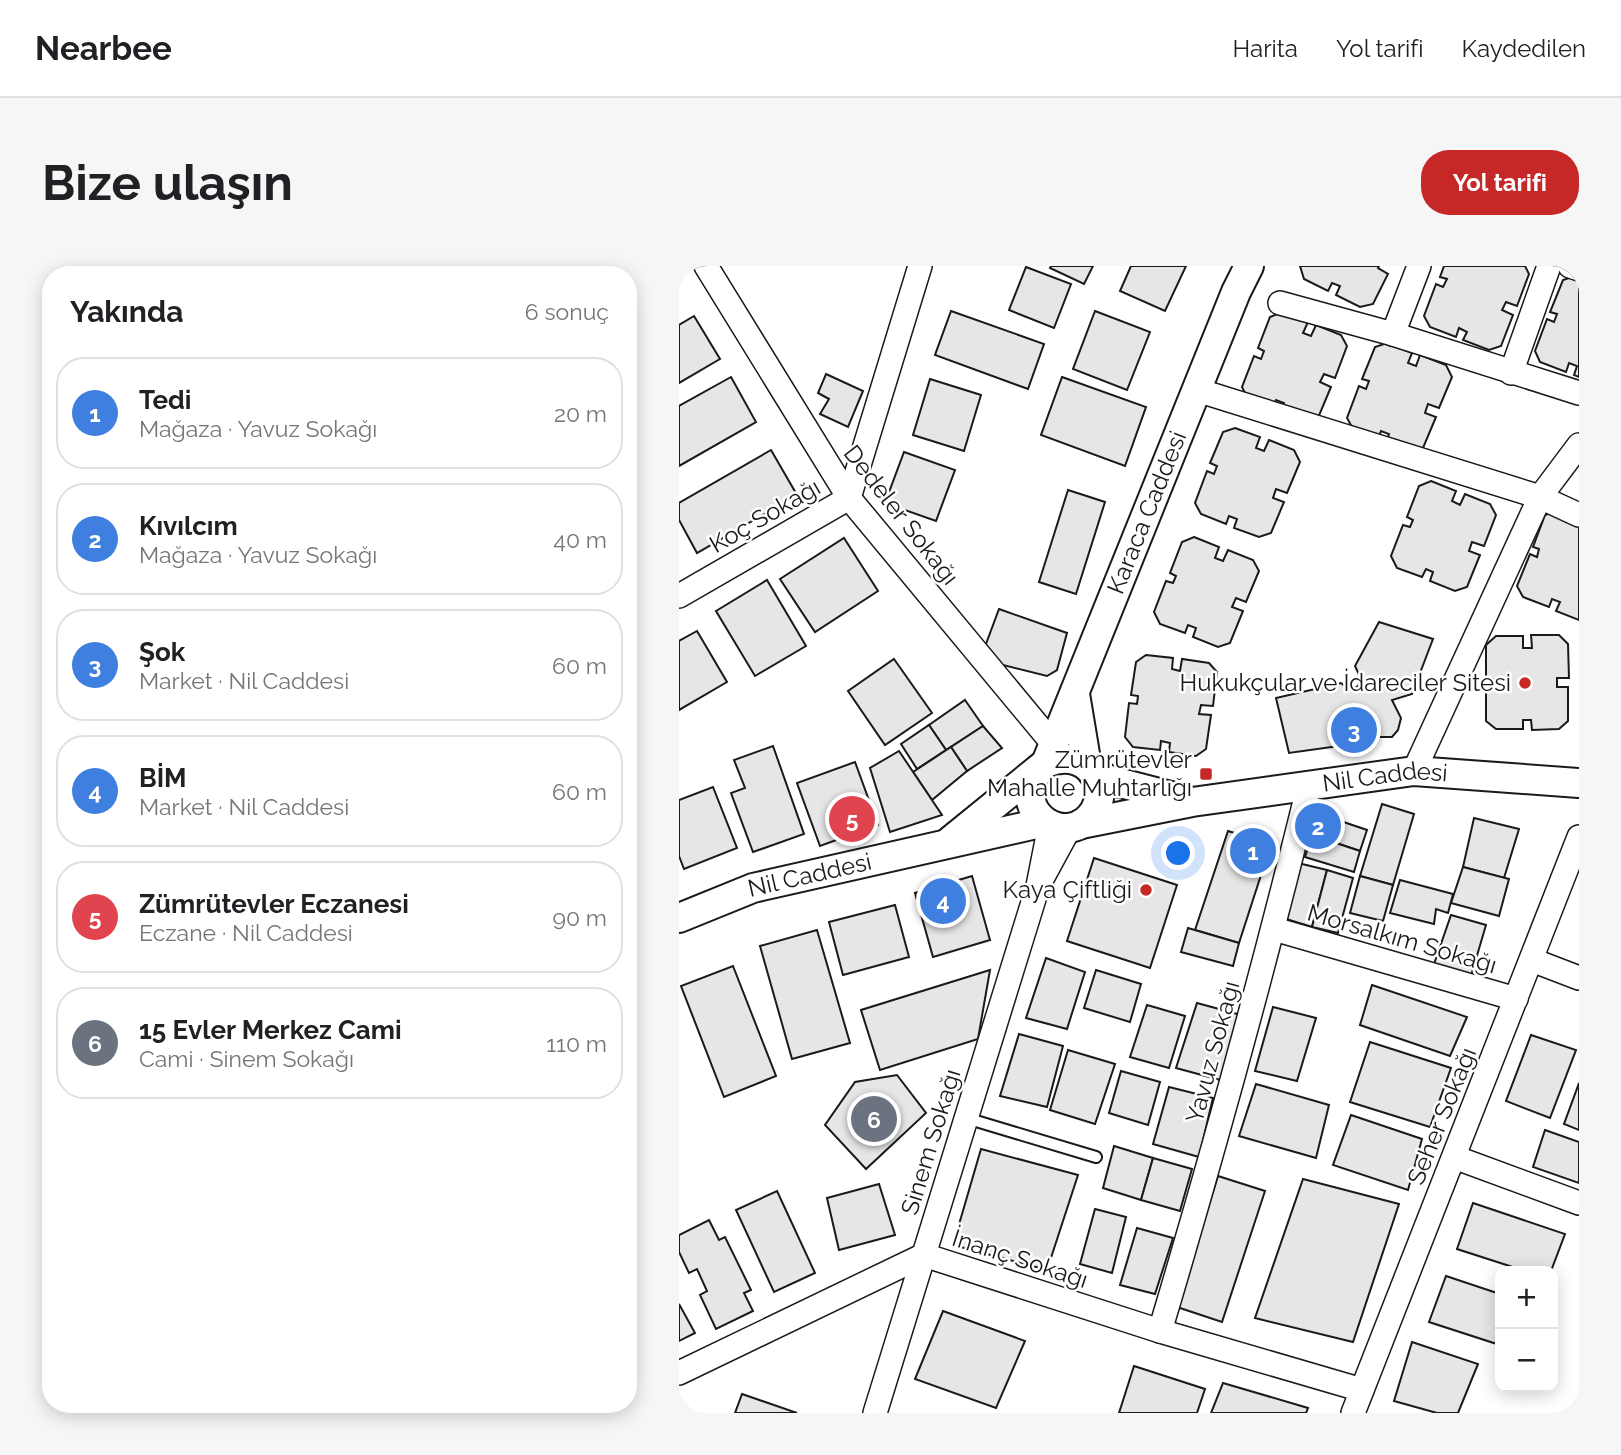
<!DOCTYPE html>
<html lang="tr">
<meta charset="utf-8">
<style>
:root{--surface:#fff;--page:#f6f6f6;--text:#202124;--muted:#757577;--line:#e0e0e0;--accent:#c62828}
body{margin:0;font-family:Raleway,sans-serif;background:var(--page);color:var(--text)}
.controls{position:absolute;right:21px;bottom:21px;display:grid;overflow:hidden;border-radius:14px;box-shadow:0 4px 18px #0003}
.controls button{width:63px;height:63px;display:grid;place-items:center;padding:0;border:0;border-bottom:2px solid var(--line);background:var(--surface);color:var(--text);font:35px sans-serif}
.you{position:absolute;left:500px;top:588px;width:24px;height:24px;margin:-18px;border:5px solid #fff;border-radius:50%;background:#1a73e8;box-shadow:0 0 0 10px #1a73e833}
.badge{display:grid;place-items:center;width:46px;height:46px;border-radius:50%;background:var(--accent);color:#fff;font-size:23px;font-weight:700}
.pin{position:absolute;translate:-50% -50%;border:4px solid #fff;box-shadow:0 2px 7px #0006}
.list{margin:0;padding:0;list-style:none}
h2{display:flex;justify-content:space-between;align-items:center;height:91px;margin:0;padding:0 28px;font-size:30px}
h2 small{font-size:23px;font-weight:400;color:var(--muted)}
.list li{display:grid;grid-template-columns:46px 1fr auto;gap:21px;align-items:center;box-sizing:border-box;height:112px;margin:0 14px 14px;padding:0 14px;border:2px solid var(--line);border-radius:28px}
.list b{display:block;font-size:26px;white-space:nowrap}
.list p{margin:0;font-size:23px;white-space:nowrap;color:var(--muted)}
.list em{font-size:23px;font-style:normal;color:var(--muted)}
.map{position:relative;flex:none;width:900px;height:1147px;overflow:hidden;border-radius:28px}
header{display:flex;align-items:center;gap:42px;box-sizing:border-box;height:98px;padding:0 35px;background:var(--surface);border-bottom:2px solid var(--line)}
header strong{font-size:33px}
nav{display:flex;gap:38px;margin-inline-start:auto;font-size:24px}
.intro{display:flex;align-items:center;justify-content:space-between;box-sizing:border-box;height:168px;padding:0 42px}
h1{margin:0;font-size:49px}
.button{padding:18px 32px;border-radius:28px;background:var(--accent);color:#fff;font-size:24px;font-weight:700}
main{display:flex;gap:42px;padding:0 42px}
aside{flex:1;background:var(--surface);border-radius:28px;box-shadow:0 4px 18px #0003}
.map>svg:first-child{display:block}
.building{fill:#e6e6e6;stroke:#1a1a1a;stroke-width:2}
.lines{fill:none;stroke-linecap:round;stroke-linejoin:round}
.service-casing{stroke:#1a1a1a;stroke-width:14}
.minor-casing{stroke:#1a1a1a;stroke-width:26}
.tertiary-casing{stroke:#1a1a1a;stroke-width:32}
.service{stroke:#fff;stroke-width:10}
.minor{stroke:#fff;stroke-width:23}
.tertiary{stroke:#fff;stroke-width:28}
.poi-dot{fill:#c62828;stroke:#fff;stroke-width:2.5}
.labels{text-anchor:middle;stroke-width:5;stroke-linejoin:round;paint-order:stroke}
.street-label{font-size:24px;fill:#1a1a1a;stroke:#fff}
.poi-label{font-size:24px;fill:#1a1a1a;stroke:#fff;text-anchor:end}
</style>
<header>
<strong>Nearbee</strong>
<nav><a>Harita</a><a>Yol tarifi</a><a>Kaydedilen</a></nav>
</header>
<div class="intro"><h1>Bize ulaşın</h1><a class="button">Yol tarifi</a></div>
<main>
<aside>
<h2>Yakında<small>6 sonuç</small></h2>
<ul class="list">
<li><span class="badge" style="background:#3f7fe0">1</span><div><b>Tedi</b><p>Mağaza · Yavuz Sokağı</p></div><em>20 m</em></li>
<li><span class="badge" style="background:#3f7fe0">2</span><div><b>Kıvılcım</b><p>Mağaza · Yavuz Sokağı</p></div><em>40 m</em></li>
<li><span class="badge" style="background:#3f7fe0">3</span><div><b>Şok</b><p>Market · Nil Caddesi</p></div><em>60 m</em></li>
<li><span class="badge" style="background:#3f7fe0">4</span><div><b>BİM</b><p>Market · Nil Caddesi</p></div><em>60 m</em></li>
<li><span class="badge" style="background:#e0444e">5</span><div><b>Zümrütevler Eczanesi</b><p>Eczane · Nil Caddesi</p></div><em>90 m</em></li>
<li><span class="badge" style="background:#6b7280">6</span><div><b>15 Evler Merkez Cami</b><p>Cami · Sinem Sokağı</p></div><em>110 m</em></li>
</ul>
</aside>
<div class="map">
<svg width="900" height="1147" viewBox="0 0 900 1147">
<rect width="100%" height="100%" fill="#fff"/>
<!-- building -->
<g class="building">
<path d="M372,0h42l-9,18 -34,-16z"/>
<path d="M452,0h55l-21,45 -45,-20z"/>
<path d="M621,0h79l-1,2 10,6 -15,30 -13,3 -24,-12 4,-9 -8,-3 -4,8 -24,-12z"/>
<path d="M765,0h81l4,8 -12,32 -11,-4 -4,8 11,5 -12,31 -12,4 -26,-10 4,-8 -8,-4 -3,9 -26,-10 -6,-11 12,-32 7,3 4,-8 -7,-2z"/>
<path d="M347,1l45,17 -17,44 -45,-18z"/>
<path d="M896,10l4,1v100l-5,-2 3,-9 -8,-3 -3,9 -26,-10 -5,-11 12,-32 7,3 3,-8 -7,-2 13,-32z"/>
<path d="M272,45l93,33 -16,45 -93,-34z"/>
<path d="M416,45l55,21 -23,58 -54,-21z"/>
<path d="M603,46l26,10 -5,11 8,3 5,-11 25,10 6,11 -12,32 -11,-4 -4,8 11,5 -13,31 -37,-6 3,-9 -8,-3 -3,9 -25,-10 -6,-12 12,-31 7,3 3,-8 -6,-3 12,-31z"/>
<path d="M15,50l26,43 -41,24v-58z"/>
<path d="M708,77l25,10 -4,10 8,3 4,-11 26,10 6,12 -13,31 -11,-4 -3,9 11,4 -13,31 -12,4 -25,-9 3,-9 -8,-3 -3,8 -25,-10 -6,-11 12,-32 7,3 3,-8 -7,-2 13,-32z"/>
<path d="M147,108l37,17 -15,36 -28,-13 9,-15 -11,-6z"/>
<path d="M52,111l25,45 -77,44v-60z"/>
<path d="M383,111l84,30 -21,59 -84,-31z"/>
<path d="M251,113l51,16 -17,56 -51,-16z"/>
<path d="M556,162l25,9 -4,11 8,3 5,-11 25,10 6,12 -13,31 -11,-4 -3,9 11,4 -13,31 -12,4 -25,-9 3,-9 -8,-3 -3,8 -25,-10 -6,-11 12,-32 7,3 3,-8 -7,-3 13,-31z"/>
<path d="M92,184l26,45 -100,58 -18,-33v-17z"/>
<path d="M225,186l51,18 -19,51 -51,-18z"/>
<path d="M752,215l25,10 -4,10 8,4 5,-11 25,10 6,11 -12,31 -12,-4 -3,9 11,4 -13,32 -12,4 -25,-10 3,-9 -7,-3 -4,8 -25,-9 -6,-12 12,-31 7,2 3,-7 -6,-3 12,-31z"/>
<path d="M389,224l37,12 -29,92 -37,-12z"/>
<path d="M879,245l21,8v101l-23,-9 4,-9 -8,-3 -3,8 -26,-10 -6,-11 13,-32 7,3 2,-8 -6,-2 12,-32z"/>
<path d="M515,271l25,10 -4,11 8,3 5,-11 25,10 6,11 -13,31 -10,-4 -4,9 11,4 -13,32 -12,4 -25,-10 3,-9 -8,-3 -3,8 -25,-9 -6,-12 12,-31 7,2 3,-7 -6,-3 12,-31z"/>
<path d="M165,272l34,53 -63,41 -35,-53z"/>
<path d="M88,314l39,66 -51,30 -39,-65z"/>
<path d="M320,343l68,24 -10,37 -10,6 -60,-15 -4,-9z"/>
<path d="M700,356l54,17 -21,55 -20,6 9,18 -3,12 -6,7h-16l-11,-8h-4l-8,15 -64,9 -13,-55 65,-15 7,6 9,-2 5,-6 -7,-15z"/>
<path d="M18,365l30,51 -48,28v-69z"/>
<path d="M852,369h28l9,9 1,34h-12v9h11v34l-9,8 -27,1 -1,-10h-8v9h-27l-10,-8v-34h7v-8h-7v-34l10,-9h27v12h9z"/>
<path d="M467,389l27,3 -1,11 8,2 2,-12 27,4 8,9 -4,34 -12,-1 -2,9 12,1 -5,34 -10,7 -27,-4 1,-9 -9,-2 -1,9 -27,-3 -8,-10 4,-34 8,1 1,-8 -7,-1 5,-33z"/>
<path d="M215,393l38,54 -47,32 -37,-54z"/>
<path d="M286,434l18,26 -37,24 -17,-25z"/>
<path d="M250,459l17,25 -29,19 -16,-25z"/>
<path d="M304,460l19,22 -35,23 -16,-24z"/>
<path d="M94,480l31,88 -51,18 -22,-59 14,-5 -11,-28z"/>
<path d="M272,481l16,24 -35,29 -19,-28z"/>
<path d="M220,485l43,64 -52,17 -20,-64z"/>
<path d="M176,496l23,63 -58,21 -23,-63z"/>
<path d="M34,521l24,61 -53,21 -5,-13v-56z"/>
<path d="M703,538l32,10 -21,71 -33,-9z"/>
<path d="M641,548l47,16 -7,21 -48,-16z"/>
<path d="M795,552l45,11 -15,49 -41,-11z"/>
<path d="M549,565l43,13 -32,99 -44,-13z"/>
<path d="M633,569l48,16 -6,21 -49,-15z"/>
<path d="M415,592l83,27 -27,83 -83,-27z"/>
<path d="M619,597l29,7 -15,57 -29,-9z"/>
<path d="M784,601l46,12 -10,37 -48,-13z"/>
<path d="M648,604l26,8 -15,55 -26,-6z"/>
<path d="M293,610l18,64 -57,17 -18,-64z"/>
<path d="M681,610l33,9 -10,36 -33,-8z"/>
<path d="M721,614l53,14 -5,19 -12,-4 -2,15 -44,-11z"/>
<path d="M216,639l14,52 -66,18 -14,-53z"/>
<path d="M772,649l35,10 -15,51 -37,-12z"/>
<path d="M509,662l51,15 -6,23 -52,-14z"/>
<path d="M138,664l33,113 -58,16 -32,-113z"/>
<path d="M367,692l39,14 -18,57 -41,-11z"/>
<path d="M54,700l43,110 -52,21 -43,-111z"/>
<path d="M311,704l-12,69 -98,31 -19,-60z"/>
<path d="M417,704l45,14 -11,38 -46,-14z"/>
<path d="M693,719l95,32 -17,39 -90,-31z"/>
<path d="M518,737l44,12 -17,66 -48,-13z"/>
<path d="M468,739l38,11 -16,52 -39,-11z"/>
<path d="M594,741l43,11 -19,63 -42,-10z"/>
<path d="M340,768l44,12 -16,61 -47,-11z"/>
<path d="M852,769l45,15 -26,68 -44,-17z"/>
<path d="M691,776l81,26 -21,59 -80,-25z"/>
<path d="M389,784l47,14 -20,60 -45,-14z"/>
<path d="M442,805l39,11 -12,43 -39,-12z"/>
<path d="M218,809l29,38 -60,56 -41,-44 30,-43z"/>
<path d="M900,817v47l-15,-6z"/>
<path d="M577,818l73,21 -13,53 -77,-22z"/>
<path d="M490,821l44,11 -14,59 -46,-13z"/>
<path d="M672,849l71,24 -14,51 -75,-25z"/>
<path d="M866,864l34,12v41l-46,-16z"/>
<path d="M435,880l39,12 -12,42 -38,-12z"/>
<path d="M302,883l97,26 -31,95 -94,-25z"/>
<path d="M474,892l39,11 -12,42 -39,-11z"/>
<path d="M539,910l47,15 -43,131 -45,-15z"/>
<path d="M624,913l96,25 -46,138 -98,-24z"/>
<path d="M200,918l16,51 -56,15 -12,-52z"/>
<path d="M98,925l38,82 -41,19 -38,-82z"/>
<path d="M794,937l92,31 -14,37h-26l-68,-22z"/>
<path d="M416,943l31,8 -14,56 -32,-9z"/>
<path d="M30,954l10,20 6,-3 26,53 -7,3 9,18 -37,18 -16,-34 7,-4 -10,-22 -8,4 -10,-21v-17z"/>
<path d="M458,962l36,10 -18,56 -35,-9z"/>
<path d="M767,1010l54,18v51l-71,-23z"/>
<path d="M0,1038l16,29 -16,8z"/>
<path d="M264,1045l82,30 -29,67 -81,-29z"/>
<path d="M733,1076l66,22 -20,49h-21l-43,-12z"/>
<path d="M455,1100l71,23 -8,24h-78z"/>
<path d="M544,1117l85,25 -2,5h-95z"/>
<path d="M63,1128l55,19h-62z"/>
</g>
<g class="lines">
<!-- service casing -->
<g class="service-casing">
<path id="service" d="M287,852l130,39"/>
</g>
<!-- minor casing -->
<g class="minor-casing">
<g id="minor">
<path d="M27,0l143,232 205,247"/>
<path d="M891,0l9,3"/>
<path d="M601,37l113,31 186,59"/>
<path d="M714,68l26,-68"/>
<path d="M832,107l38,-107"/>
<path d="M518,124l343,107 39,18"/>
<path d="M0,330l170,-98 71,-232"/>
<path d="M735,505l126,-274 39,-52"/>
<path d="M371,559l-12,61 32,-59"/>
<path d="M595,663l242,70"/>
<path d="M853,694l47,18"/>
<path d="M775,891l125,46"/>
<path d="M481,1065c54,-181 104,-363 149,-546"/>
<path d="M0,1107l245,-118 236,76 202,59"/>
<path d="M196,1147l163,-527"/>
<path d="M674,1147l226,-576"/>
</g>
</g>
<!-- tertiary casing -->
<g class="tertiary-casing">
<g id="tertiary">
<path d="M396,428l12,72"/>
<path id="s1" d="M367,497l190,-471 13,-26"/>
<path d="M413,505l17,9 77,20"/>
<path id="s2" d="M402,558l111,-22 222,-31 165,12"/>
<path d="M271,575l96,-78c20,-9 45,-4 52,21 3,9 1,18 -3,26 -26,43 -89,1 -55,-41"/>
<path id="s3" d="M0,652l74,-30 292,-66"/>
</g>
</g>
<!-- service -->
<use href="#service" class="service"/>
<!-- minor -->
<use href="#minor" class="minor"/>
<!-- tertiary -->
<use href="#tertiary" class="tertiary"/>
</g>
<!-- markers -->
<g class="poi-dot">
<circle cx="846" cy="417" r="7"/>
<rect x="520" y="501" width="14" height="14" rx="3.5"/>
<circle cx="467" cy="624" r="7"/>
</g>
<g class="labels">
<!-- street labels -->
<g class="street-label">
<text dy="8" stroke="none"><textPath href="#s1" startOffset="270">Karaca Caddesi</textPath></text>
<text transform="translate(222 249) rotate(52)" y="8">Dedeler Sokağı</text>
<text transform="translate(86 250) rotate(-30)" y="8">Koç Sokağı</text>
<text dy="8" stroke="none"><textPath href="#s2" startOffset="308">Nil Caddesi</textPath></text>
<text dy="8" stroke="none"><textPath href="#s3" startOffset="138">Nil Caddesi</textPath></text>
<text transform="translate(723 673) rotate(16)" y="8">Morsalkım Sokağı</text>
<text transform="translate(534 786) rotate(-75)" y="8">Yavuz Sokağı</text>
<text transform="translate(763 850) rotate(-68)" y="8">Seher Sokağı</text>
<text transform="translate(252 876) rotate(-73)" y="8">Sinem Sokağı</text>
<text transform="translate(341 993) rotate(18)" y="8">İnanç Sokağı</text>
</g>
<!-- poi labels -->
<g class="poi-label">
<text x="832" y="425">Hukukçular ve İdareciler Sitesi</text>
<text x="513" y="502">Zümrütevler<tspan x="513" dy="28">Mahalle Muhtarlığı</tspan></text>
<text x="453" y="632">Kaya Çiftliği</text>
</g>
</g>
</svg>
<div class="controls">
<button>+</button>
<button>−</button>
</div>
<div class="you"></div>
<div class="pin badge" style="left:574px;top:585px;background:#3f7fe0">1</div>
<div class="pin badge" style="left:639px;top:560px;background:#3f7fe0">2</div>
<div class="pin badge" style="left:675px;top:464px;background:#3f7fe0">3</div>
<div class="pin badge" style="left:264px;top:635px;background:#3f7fe0">4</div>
<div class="pin badge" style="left:173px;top:553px;background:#e0444e">5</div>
<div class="pin badge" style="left:195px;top:853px;background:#6b7280">6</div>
</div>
</main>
